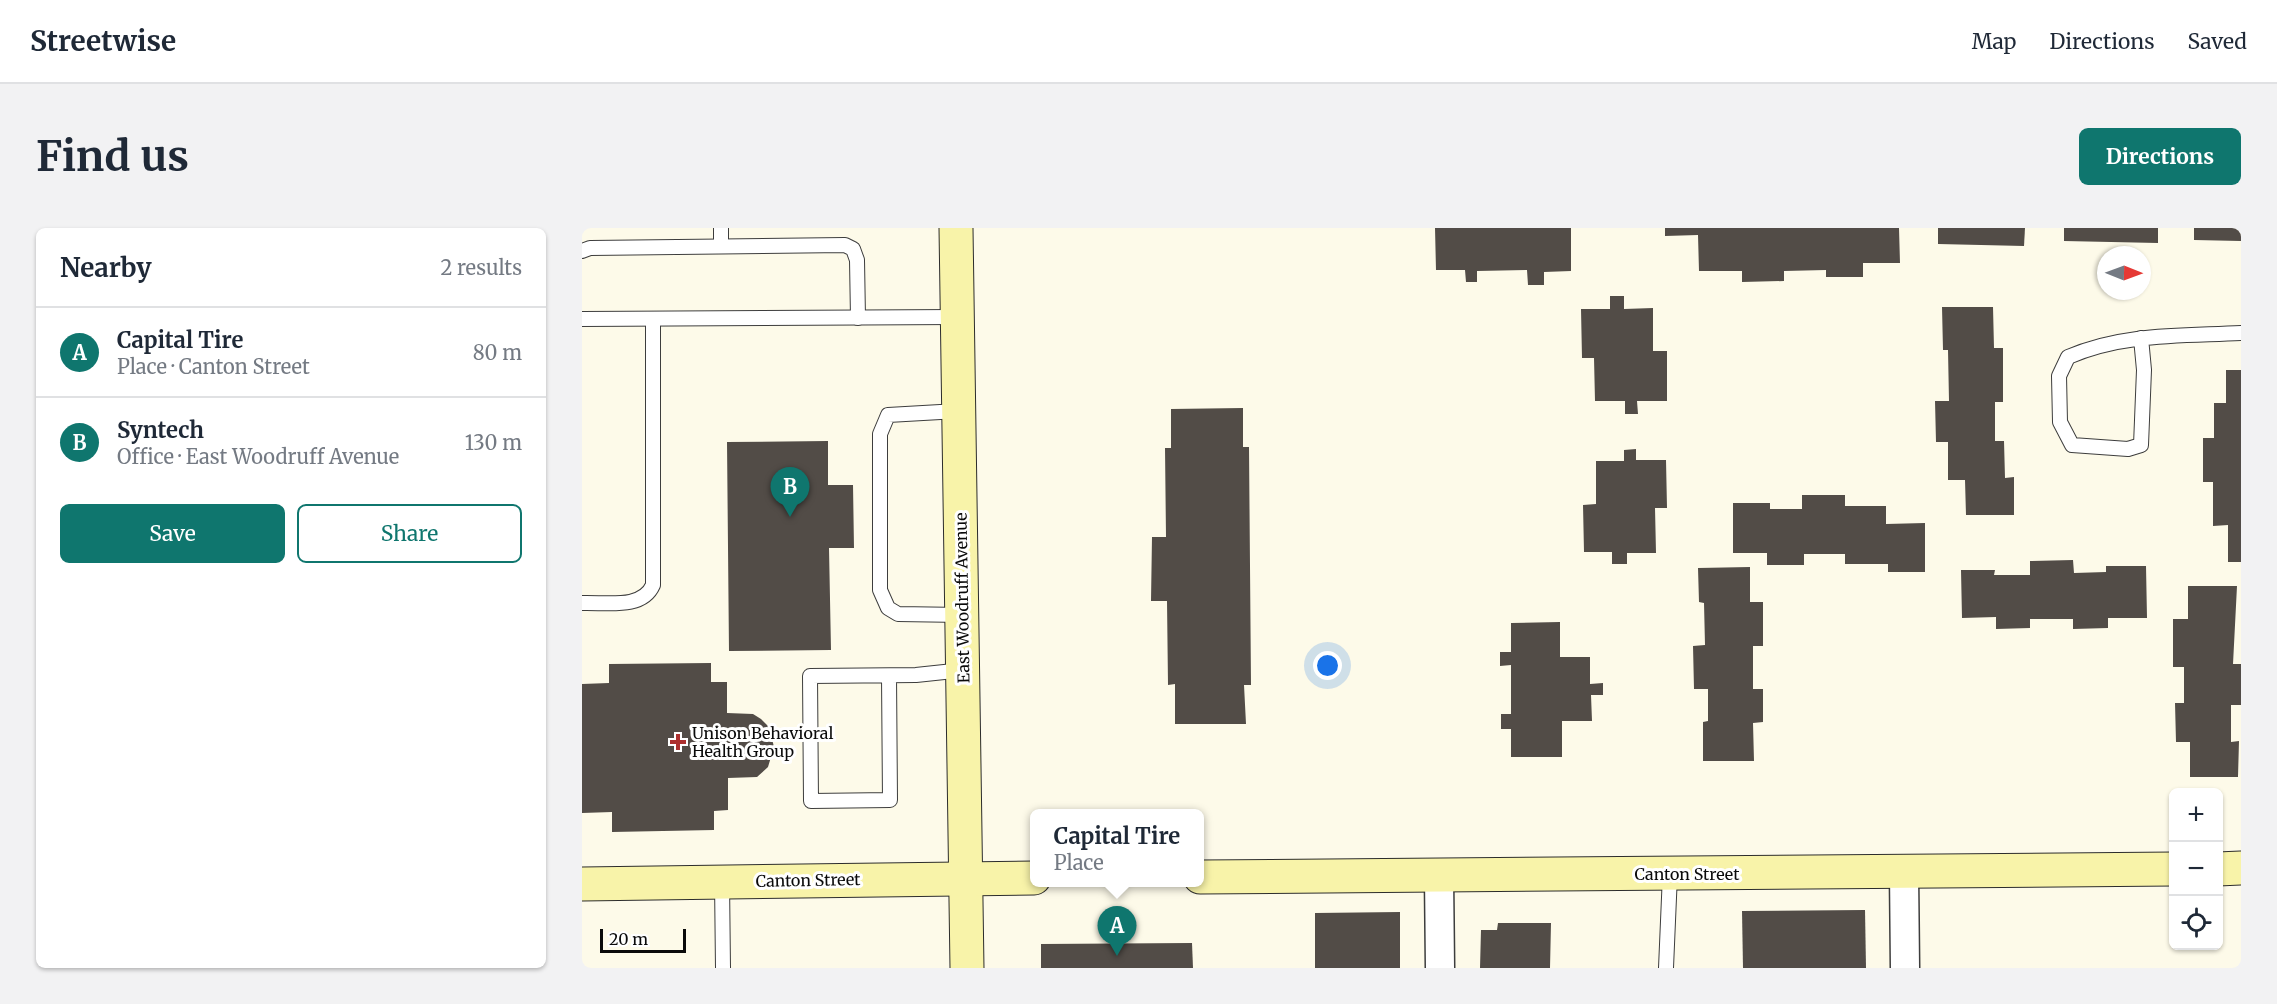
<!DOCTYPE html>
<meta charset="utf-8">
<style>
:root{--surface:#fff;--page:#f2f2f3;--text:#1f2937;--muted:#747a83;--line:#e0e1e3;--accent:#0f766e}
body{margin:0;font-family:Merriweather,serif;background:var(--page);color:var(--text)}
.controls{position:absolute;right:18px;bottom:18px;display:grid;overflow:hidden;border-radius:9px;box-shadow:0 2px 4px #0004}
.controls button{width:54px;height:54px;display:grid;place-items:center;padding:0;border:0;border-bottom:2px solid var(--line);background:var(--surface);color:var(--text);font:30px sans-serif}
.compass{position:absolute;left:1515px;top:18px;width:54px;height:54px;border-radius:50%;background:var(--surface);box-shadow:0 2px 4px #0004;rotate:91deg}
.scale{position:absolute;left:18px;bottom:15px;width:86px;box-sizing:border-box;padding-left:6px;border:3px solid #0a0a0a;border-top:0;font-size:16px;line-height:21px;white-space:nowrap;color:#0a0a0a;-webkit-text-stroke:4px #fff;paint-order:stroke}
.you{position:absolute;left:746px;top:438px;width:21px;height:21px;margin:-15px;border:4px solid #fff;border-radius:50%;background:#1a73e8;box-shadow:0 0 0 9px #1a73e833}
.badge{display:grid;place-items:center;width:39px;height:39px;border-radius:50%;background:var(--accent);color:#fff;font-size:20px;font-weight:700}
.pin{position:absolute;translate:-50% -50px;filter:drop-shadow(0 2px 3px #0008)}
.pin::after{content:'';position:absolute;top:32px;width:21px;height:18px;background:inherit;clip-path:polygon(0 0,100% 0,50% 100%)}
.popup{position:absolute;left:448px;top:581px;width:174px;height:78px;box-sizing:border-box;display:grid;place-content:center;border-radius:9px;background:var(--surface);filter:drop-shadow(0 2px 4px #0005);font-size:20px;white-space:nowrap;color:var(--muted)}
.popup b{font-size:22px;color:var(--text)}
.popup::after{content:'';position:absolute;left:50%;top:100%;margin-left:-12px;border:12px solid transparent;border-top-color:var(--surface)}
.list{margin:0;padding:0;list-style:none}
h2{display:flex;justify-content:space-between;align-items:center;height:78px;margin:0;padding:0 24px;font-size:26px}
h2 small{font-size:20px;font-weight:400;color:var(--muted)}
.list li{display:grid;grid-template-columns:39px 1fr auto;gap:18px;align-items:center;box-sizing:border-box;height:90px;padding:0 24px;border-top:2px solid var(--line)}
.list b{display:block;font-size:22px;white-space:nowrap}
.list p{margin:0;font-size:20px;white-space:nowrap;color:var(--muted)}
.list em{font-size:20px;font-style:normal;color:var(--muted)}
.actions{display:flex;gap:12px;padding:18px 24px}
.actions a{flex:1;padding:14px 0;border:2px solid var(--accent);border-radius:9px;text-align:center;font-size:21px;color:var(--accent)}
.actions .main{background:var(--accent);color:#fff}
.icon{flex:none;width:33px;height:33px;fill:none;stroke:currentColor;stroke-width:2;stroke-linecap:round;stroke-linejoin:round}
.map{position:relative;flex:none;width:1659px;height:740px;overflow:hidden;border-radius:9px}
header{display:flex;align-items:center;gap:36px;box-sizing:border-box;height:84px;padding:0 30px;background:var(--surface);border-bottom:2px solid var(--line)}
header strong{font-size:28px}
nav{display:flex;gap:33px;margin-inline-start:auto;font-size:21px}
.intro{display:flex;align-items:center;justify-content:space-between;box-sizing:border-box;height:144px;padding:0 36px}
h1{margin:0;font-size:42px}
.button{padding:15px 27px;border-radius:9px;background:var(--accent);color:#fff;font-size:21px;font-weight:700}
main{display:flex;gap:36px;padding:0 36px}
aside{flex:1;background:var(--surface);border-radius:9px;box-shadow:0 2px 4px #0004}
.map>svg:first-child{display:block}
.building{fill:#524c47}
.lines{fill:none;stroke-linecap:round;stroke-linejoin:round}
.lane-casing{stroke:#3d3d3d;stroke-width:16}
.street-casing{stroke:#3d3d3d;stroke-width:31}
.secondary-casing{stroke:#2c2c2c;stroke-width:35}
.lane{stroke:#fff;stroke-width:14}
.street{stroke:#fff;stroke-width:28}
.secondary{stroke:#f8f3a9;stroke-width:33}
.poi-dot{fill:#ad302f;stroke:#fff;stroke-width:2}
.labels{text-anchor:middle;stroke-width:6;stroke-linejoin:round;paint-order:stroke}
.street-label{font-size:16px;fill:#0a0a0a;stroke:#fff}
.poi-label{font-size:16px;fill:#0a0a0a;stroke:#fff;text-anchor:start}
</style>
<header>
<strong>Streetwise</strong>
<nav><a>Map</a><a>Directions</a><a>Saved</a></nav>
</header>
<div class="intro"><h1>Find us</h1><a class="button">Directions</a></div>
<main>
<aside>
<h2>Nearby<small>2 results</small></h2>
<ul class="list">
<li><span class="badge">A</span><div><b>Capital Tire</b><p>Place · Canton Street</p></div><em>80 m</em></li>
<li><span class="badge">B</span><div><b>Syntech</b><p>Office · East Woodruff Avenue</p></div><em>130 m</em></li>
</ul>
<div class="actions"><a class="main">Save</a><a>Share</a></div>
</aside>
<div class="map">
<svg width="1659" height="740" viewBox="0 0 1659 740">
<rect width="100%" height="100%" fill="#fdfae9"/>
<!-- building -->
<g class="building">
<path d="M853,0h136v43l-27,1v13h-16l-1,-15 -50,1v11h-11l-1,-12h-29z"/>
<path d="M1083,0h234l1,35h-37v14h-37v-7l-42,1v10l-42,1v-11h-43l-1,-36 -33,1z"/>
<path d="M1356,0h87l-1,18 -86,-2z"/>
<path d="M1482,0h94v15l-94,-2z"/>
<path d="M1612,0h47v13l-47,-1z"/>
<path d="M1028,68h14v13l29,-1v43h14v50h-30l1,13h-13v-13h-30l-1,-43h-12l-1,-49h29z"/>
<path d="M1360,79h51l1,41h9v54h-8v39h9l1,37 9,-1v38h-48l-1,-35h-17v-38h-12l-1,-41h14l-1,-51h-5z"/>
<path d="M1644,142h15v192h-13v-37l-15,1v-44h-10v-44h11v-35h12z"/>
<path d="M661,180v39h6l2,238h-7l2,39h-71v-40l-7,1 -1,-84h-16l1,-64h14l-1,-89h6v-39z"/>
<path d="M246,213v44h25l1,63h-25l2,102 -102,1 -2,-209z"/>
<path d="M1054,221v11h30l1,48h-12l1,45h-29v11h-15v-12h-28l-1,-47 13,-1v-43h28v-11z"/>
<path d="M1220,267h43v11h41v18l39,-1v49h-37v-8h-43v-10h-41v11h-37v-12h-34v-50h37v6h32z"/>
<path d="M1491,332l1,13 32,-1v-6h40l1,52h-39v10l-35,1v-10h-43v9l-34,1v-12l-34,1 -1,-48h34l-1,5h36v-14z"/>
<path d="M1168,339v35h13v44h-10v43h10v33l-10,1 1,38h-51v-39l5,-1v-32h-14l-1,-43 12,-1 -1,-42 -5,-1 -1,-34z"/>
<path d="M1606,358h49l-4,78h8v41h-10v37l8,-1 -1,36h-48v-35h-14l-1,-39h9v-36h-11v-48h15z"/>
<path d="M978,394v35h30v27l13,-1v12h-12l1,26h-30v36h-51v-28h-10v-15h10v-49l-11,1v-14h11v-29z"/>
<path d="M129,435v19h16v31l26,1 8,5 8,8 5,20 -6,20 -11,10 -29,1v32l-14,1v19l-102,2v-20l-30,1v-129l27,-1v-19z"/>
<path d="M1283,682l1,58h-123l-1,-57z"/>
<path d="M818,684v56h-85v-55z"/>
<path d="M916,695h53l-1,45h-70l1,-38h16z"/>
<path d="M610,715l1,25h-152v-24z"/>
</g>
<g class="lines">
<!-- lane casing -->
<g class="lane-casing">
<g id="lane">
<path d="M139,0v18"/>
<path d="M0,23l8,-3 255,-3 8,4 4,11 1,58"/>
<path d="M0,91l375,-2"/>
<path d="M1559,110l3,32 -3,75 -13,4 -56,-4 -12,-23 -1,-46 9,-19c55,-24 114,-21 173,-24"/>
<path d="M376,183l-70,4 -8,19v156l8,18 10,6 64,1"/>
<path d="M0,375c24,-1 60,7 71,-18v-266"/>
<path d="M307,448l1,124 -79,1 -1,-125 106,-1 47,-5"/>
<path d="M140,653l1,87"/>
<path d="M1084,740l4,-94"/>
</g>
</g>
<!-- street casing -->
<g class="street-casing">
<g id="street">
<path d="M1322,644l1,96"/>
<path d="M857,648l1,92"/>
</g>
</g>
<!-- secondary casing -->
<g class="secondary-casing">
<g id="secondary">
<path d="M374,0l11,740"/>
<path d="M1636,641l23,-1"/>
<path d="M618,649l974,-8"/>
<path d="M0,656l452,-6"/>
</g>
</g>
<!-- lane -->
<use href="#lane" class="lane"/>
<!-- street -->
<use href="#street" class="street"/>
<!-- secondary -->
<use href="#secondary" class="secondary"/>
</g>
<!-- markers -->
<path class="poi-dot" d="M93 505h6v6h6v6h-6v6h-6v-6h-6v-6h6z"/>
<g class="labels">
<!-- street labels -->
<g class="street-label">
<text transform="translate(380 370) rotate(-91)" y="6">East Woodruff Avenue</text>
<text x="1105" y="652">Canton Street</text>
<text transform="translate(226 652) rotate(-1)" y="6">Canton Street</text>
</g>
<!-- poi labels -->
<g class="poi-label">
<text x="110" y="511">Unison Behavioral<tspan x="110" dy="18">Health Group</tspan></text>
</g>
</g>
</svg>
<div class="controls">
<button>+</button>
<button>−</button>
<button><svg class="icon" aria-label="locate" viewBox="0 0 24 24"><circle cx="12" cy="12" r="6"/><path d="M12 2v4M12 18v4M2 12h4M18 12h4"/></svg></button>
</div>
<svg class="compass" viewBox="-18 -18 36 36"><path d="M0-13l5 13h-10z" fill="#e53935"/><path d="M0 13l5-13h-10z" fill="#747a83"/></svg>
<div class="scale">20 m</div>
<div class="you"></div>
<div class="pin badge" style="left:535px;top:728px">A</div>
<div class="popup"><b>Capital Tire</b>Place</div>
<div class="pin badge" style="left:208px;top:289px">B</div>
</div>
</main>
